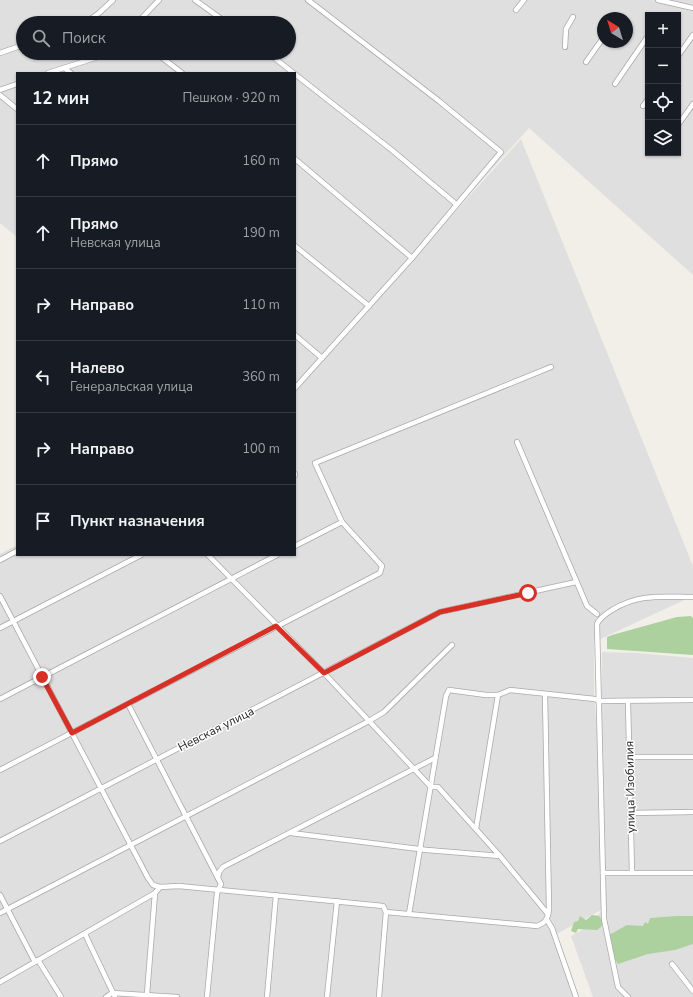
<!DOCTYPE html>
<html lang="ru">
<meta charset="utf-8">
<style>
:root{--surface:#171b24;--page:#242831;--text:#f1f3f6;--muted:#9ea1a6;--line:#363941}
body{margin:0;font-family:"Nunito Sans",sans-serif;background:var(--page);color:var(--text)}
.controls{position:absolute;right:12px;top:12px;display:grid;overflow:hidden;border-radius:0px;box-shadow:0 1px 3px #0004}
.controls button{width:36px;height:36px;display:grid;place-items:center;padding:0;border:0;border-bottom:1px solid var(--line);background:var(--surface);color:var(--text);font:20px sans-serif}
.compass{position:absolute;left:597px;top:12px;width:36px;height:36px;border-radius:50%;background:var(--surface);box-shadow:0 1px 3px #0004;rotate:322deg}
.stop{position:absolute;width:12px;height:12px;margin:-9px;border:3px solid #d93025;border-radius:50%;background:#fff}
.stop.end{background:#d93025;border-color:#fff;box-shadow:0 1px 4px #0008}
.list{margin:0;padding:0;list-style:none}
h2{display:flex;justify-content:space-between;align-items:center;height:52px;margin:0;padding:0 16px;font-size:17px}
h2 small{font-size:13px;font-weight:400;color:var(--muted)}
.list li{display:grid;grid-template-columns:26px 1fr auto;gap:12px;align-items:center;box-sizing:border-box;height:72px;padding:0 16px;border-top:1px solid var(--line)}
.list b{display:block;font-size:15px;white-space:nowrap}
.list p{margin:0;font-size:13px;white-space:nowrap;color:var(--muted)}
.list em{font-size:13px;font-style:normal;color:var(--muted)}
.icon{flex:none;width:22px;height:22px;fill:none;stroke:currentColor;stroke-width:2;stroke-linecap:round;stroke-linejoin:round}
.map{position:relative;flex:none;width:693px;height:997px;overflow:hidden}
.search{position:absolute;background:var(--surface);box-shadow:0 1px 3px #0004;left:16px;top:16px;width:280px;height:44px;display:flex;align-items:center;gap:10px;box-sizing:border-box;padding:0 14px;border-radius:22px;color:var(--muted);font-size:15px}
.panel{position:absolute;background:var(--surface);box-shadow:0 1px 3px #0004;left:16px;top:72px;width:280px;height:484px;border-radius:0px}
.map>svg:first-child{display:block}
.residential{fill:#e0dfdf;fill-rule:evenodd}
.forest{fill:#add19e}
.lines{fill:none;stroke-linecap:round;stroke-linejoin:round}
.minor-casing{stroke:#a9a9a9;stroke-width:6}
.minor{stroke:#fff;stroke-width:4.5}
.route{stroke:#d93025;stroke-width:5}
.labels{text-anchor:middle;stroke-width:3;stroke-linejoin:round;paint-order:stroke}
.street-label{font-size:12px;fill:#222;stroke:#fff}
</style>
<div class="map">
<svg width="693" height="997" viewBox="0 0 693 997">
<rect width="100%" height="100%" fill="#f2efe9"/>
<!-- residential -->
<g class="residential">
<path d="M0,0h693v275l-164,-147 -234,259v-314h-278v164l-17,-14zM648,15h30v138h-30zM603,18h24v24h-24zM23,23h266v30h-266z"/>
<path d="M521,139l172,427v30l-99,46v53l7,86 1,-129 35,1 56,5v339h-100l-22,-61 18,-10 14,-17 -50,27 23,61h-576v-443l17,-9v10h278v-166z"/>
</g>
<!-- forest -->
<g class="forest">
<path d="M691,616l2,2v37l-86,-6v-12l5,-2 65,-18z"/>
<path d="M592,915l7,1 4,5 -2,6 -4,3 -19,-1 -2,4 -5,-2 3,-9 4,-1 2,-5 6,4z"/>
<path d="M676,916h17v28l-18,6 -27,4 -30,10 -5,-7 -4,-22 18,-10 16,1 2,-4 3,2 2,-6z"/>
</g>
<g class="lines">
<!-- minor casing -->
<g class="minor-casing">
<g id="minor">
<path d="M195,0l32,23"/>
<path d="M658,0l35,8"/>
<path d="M516,10l8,-10"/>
<path d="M85,23l14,-10 14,-13"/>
<path d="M137,23l22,-23"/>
<path d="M565,47l1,-18 7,-12"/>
<path d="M0,53l23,-8"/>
<path d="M156,53l26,20"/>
<path d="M268,53l125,98 63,53"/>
<path d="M678,56l15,-21"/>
<path d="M586,62l17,-24"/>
<path d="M64,68l7,5"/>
<path d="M48,73l50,-16 5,-4"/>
<path d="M615,84l33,-48"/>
<path d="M0,90l17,-6"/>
<path d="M0,95l17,14"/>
<path d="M643,106l5,-7"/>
<path d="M678,125l15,-21"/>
<path d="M295,159l117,99"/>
<path d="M295,246l74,60"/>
<path d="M295,335l27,23"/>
<path d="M295,388l117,-130 89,-106 -62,-51 -131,-101"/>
<path d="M517,442l70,164 10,8"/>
<path d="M295,474v1"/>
<path d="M295,546l47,-24"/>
<path d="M208,555l116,118 107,114"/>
<path d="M0,560l17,-9"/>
<path d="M0,596l148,282 5,7 7,2"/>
<path d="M0,628l141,-73"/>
<path d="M0,699l277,-144"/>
<path d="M628,702l4,171"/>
<path d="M128,704l93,180 -4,9 -10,104"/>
<path d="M630,757h63"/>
<path d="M0,770l380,-197 2,-7 -40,-44 -27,-59 236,-96"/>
<path d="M431,787h7l62,69 48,58"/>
<path d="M631,813l62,-1"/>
<path d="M476,829l22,-134"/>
<path d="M291,833l136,17 73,6"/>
<path d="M0,841l440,-229 136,-30"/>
<path d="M603,873h90"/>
<path d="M218,878l1,-6 4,-5 212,-109"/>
<path d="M0,895l35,67"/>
<path d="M386,912l151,14c9,-3 11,-8 12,-17l-4,-215"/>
<path d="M0,913l369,-192 15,-9 68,-67"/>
<path d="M409,914l37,-218 3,-6 37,5h12l12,-5 85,9 4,2 94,-1"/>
<path d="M547,920l5,8 24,69"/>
<path d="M85,934l30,63"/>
<path d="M38,960l23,37"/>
<path d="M672,964l21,27"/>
<path d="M0,982l155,-89 5,-6 19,-1 204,20 3,6 -7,85"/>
<path d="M147,994l8,-101"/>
<path d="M106,997l6,-4 65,4"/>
<path d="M267,997l9,-102"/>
<path d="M327,997l10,-96"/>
<path d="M628,997l-10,-10 -14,-68 -7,-295c3,-7 9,-10 15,-14 27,-17 51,-13 81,-13"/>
</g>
</g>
<!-- minor -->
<use href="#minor" class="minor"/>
</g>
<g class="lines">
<!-- route -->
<path class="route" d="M42,677l30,56 204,-107 48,47 116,-61 88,-19"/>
</g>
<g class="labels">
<!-- street labels -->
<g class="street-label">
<text transform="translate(216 729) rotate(-27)" y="4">Невская улица</text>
<text transform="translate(630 787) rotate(-91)" y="4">улица Изобилия</text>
</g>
</g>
</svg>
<div class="controls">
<button>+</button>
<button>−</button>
<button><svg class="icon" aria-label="locate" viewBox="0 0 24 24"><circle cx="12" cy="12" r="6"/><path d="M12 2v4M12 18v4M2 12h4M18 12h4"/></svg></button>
<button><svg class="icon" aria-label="layers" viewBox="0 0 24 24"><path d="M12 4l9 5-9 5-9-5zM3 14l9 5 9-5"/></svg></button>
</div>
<svg class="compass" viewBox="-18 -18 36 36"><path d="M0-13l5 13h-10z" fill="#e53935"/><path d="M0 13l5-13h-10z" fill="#9ea1a6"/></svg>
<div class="stop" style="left:528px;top:593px"></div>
<div class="stop end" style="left:42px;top:677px"></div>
<div class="search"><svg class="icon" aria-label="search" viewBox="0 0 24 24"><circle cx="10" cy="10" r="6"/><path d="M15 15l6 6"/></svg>Поиск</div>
<section class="panel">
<h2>12 мин<small>Пешком · 920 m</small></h2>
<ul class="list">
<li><svg class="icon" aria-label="ahead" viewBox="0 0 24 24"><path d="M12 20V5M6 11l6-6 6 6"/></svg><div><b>Прямо</b></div><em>160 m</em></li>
<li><svg class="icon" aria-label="ahead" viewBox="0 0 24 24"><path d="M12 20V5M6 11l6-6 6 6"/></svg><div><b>Прямо</b><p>Невская улица</p></div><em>190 m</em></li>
<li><svg class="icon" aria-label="right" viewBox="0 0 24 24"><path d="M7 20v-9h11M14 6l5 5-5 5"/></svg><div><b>Направо</b></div><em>110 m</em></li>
<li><svg class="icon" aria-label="left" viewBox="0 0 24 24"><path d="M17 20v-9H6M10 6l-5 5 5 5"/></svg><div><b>Налево</b><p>Генеральская улица</p></div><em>360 m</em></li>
<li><svg class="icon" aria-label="right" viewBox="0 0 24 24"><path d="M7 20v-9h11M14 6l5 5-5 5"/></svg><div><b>Направо</b></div><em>100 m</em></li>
<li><svg class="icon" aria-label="arrive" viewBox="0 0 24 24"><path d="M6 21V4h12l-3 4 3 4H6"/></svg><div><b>Пункт назначения</b></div></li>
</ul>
</section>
</div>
